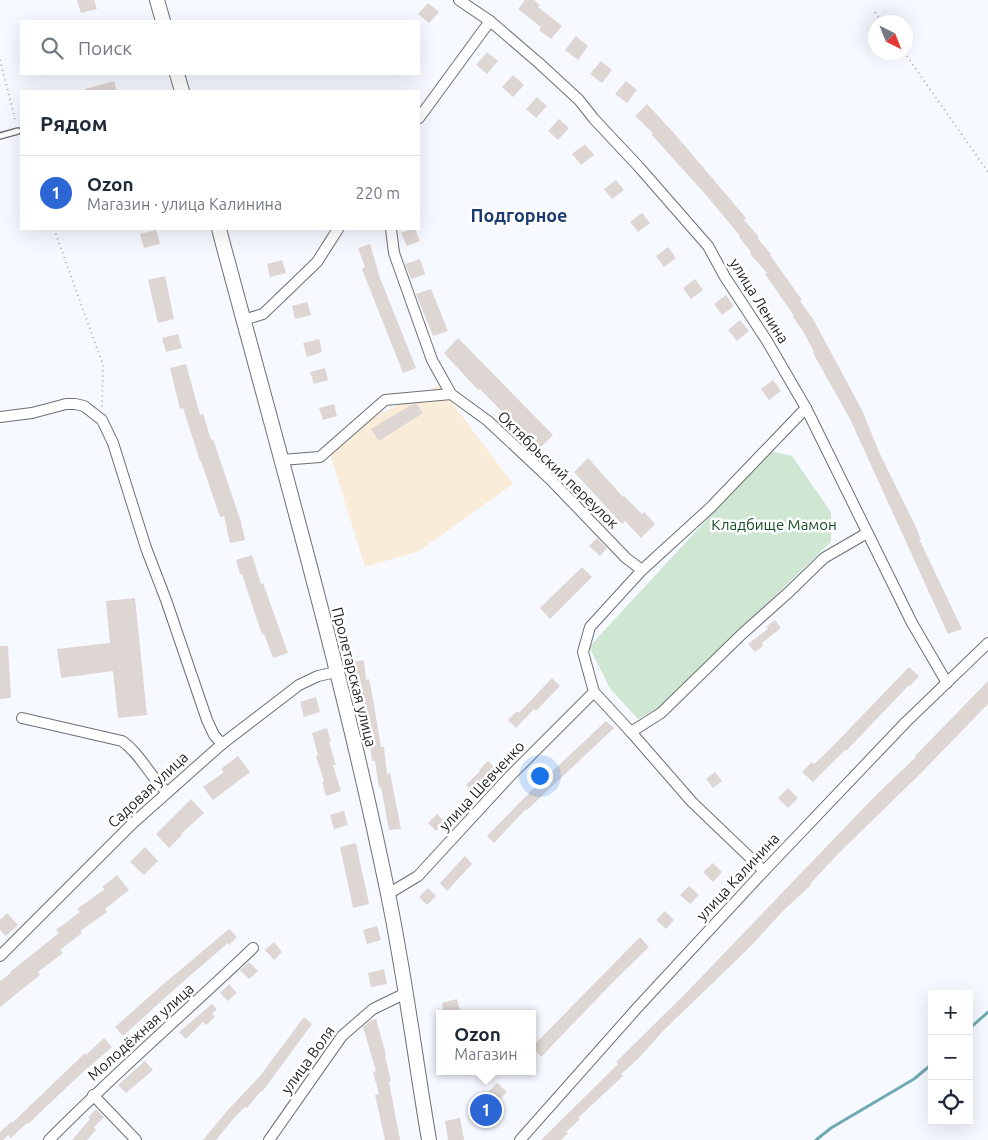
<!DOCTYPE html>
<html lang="ru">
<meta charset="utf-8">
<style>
:root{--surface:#fff;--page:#f6f6f7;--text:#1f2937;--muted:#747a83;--line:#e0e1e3;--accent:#2c67d5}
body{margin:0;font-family:Ubuntu,sans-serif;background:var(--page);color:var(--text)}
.controls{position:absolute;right:15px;bottom:15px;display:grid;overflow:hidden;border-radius:0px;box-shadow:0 5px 20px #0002}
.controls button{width:45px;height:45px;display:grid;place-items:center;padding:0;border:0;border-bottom:1px solid var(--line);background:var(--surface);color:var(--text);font:25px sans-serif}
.compass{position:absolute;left:868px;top:15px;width:45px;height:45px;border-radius:50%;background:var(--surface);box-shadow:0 5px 20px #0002;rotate:137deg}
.you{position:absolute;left:539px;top:775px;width:18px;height:18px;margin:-12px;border:4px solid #fff;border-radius:50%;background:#1a73e8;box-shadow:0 0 0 8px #1a73e833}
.badge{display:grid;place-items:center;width:32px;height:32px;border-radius:50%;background:var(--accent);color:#fff;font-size:16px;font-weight:700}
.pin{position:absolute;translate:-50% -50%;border:2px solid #fff;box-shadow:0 1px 5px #0006}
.popup{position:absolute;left:436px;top:1010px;width:100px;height:65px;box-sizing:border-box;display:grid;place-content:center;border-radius:0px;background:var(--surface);filter:drop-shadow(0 1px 4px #0005);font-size:16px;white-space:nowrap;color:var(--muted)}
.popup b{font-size:19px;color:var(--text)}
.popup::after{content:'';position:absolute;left:50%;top:100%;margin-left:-10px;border:10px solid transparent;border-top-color:var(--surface)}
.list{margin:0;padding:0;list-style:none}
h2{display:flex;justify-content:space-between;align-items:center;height:65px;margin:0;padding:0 20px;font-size:21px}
h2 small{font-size:16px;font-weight:400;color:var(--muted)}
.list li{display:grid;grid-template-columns:32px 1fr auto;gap:15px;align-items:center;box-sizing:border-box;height:75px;padding:0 20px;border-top:1px solid var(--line)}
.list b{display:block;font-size:19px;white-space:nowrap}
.list p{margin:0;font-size:16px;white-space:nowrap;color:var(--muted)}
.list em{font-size:16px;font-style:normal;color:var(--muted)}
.icon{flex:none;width:28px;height:28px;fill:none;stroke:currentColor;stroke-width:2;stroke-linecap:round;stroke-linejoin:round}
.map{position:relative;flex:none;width:988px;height:1140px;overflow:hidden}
.search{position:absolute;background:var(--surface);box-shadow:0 5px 20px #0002;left:20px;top:20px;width:400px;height:55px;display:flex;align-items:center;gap:12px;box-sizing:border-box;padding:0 18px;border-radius:0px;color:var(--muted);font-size:19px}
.panel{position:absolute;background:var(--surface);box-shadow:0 5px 20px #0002;left:20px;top:90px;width:400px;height:140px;border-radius:0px}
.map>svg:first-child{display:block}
.industrial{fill:#f9edd9}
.green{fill:#cfe7d2}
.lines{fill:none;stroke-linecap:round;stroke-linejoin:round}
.stream{stroke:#6faab2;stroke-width:3}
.building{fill:#ded6d2}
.lane-casing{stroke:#6c6f75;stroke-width:8}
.street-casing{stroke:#6c6f75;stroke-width:12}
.secondary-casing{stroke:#6c6f75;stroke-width:16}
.path{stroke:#a9abb0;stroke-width:2;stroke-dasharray:1 4;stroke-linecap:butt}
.lane{stroke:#fff;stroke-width:5}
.street{stroke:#fff;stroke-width:10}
.secondary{stroke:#fff;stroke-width:14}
.labels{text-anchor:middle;stroke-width:5;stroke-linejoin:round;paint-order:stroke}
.street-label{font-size:15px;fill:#1f2023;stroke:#fff}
.park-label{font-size:15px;fill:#134d23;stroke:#fff}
.quarter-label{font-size:18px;font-weight:bold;fill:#1d3b71;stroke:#fff}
</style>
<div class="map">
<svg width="988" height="1140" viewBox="0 0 988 1140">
<rect width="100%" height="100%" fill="#f6f9ff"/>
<!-- industrial -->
<path class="industrial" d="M439,385l74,99 -94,67 -54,16 -39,-126z"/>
<!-- green -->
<path class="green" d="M770,451l22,5 39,56v30l-171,165 -22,12 -27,-29 -22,-43z"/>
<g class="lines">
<!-- stream -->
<g class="stream">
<path d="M969,1029l19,-17"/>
<path d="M816,1140l15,-12 83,-49 18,-15"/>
</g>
</g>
<!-- building -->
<g class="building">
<path d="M77,0h17l3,9 -16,4z"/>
<path d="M525,0h9l6,5 -2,2 24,19 -11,13 -12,-9 2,-3 -23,-18z"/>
<path d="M428,3l11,9 -10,11 -11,-9z"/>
<path d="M576,36l12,10 -10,14 -13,-10z"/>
<path d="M487,52l11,9 -11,13 -11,-9z"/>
<path d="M601,61l11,9 -10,13 -12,-9z"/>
<path d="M513,75l11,10 -11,12 -11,-10z"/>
<path d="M114,81l3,10h-32v-2z"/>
<path d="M626,81l11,9 -10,13 -12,-9z"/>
<path d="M537,97l10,9 -11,12 -10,-9z"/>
<path d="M647,104l27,29 72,85 -2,2 15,17 -1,2 13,15 -1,1 32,45 -2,1 13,18 50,93 16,40 34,69 8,18h-2l43,90 -14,5 -98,-215 -37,-66 1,-1 -11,-21 -10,-14 1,-1 -29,-42 2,-1 -17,-19 1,-2 -12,-15 1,-1 -34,-41 -55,-61 2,-1 -18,-17z"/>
<path d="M559,119l10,9 -11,12 -10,-9z"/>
<path d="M585,144l9,11 -13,10 -9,-11z"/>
<path d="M616,180l8,10 -12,9 -8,-10z"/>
<path d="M642,213l8,10 -12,9 -8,-10z"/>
<path d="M412,229h3l5,12 -13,5 -6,-13z"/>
<path d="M156,230l4,14 -16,4 -4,-14z"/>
<path d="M370,244l10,34 36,90 -13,5 -41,-104 3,-2 -7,-19z"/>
<path d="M668,247l8,11 -12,9 -8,-11z"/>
<path d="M420,259l5,15 -14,5 -6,-15z"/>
<path d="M282,260l4,13 -16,4 -3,-13z"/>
<path d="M165,276l9,43 -16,4 -10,-43z"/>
<path d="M695,279l8,11 -12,9 -8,-11z"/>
<path d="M431,289l17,42 -15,5 -17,-42z"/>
<path d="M726,295l8,11 -12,9 -8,-11z"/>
<path d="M307,302l4,13 -16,4 -3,-13z"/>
<path d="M740,320l9,11 -12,10 -9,-11z"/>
<path d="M178,334l4,14 -16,4 -4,-14z"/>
<path d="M458,338l95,97 -15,15 -13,-13 1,-1 -46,-47 -2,1 -34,-37z"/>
<path d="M319,339l3,13 -15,5 -4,-14z"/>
<path d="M186,364l14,51 3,-1 8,26 2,-1 28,83 4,18 -15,3 -6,-27 -4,1 -19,-56h-1l-17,-53 -3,1 -10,-41z"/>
<path d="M325,368l3,12 -14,4 -4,-12z"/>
<path d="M773,380l8,11 -12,9 -8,-11z"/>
<path d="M334,404l3,12 -14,4 -4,-12z"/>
<path d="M417,404l6,9 -44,28 -8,-12 40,-24z"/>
<path d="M588,458l35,39 1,-1 18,18 2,-2 11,12 -14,14 -16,-17 -3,3 -48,-52z"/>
<path d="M597,538l10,10 -7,8 -11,-10z"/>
<path d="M252,555l9,29 2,-1 25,70 -15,5 -9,-24 -2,1 -20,-61h-2l-4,-14z"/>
<path d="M582,567l10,10 -42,42 -10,-11z"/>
<path d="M135,598l12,117 -29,3 -5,-47 -52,7 -4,-29 53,-6 -4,-42z"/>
<path d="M775,620l6,8 -19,15 1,3 -8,6 -7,-8 20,-15 -2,-2z"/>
<path d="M0,646h8l3,52 -11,1z"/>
<path d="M364,660l2,20 3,-1 4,20 8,48h3l3,27 3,-1 11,56 -12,1 -8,-43 -2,1 -4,-27h-3l-3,-24h-3l-6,-43h-2l-3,-20h-2l-2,-12z"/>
<path d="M909,667l10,9 -9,10 -1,-1 -63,66 -1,-1 -32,32 -11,-10 10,-10 2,2 16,-15z"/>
<path d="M552,678l8,8 -24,25 -2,-2 -18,19 -8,-8 9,-9 2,2z"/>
<path d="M988,681v23l-66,68 -82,80 -30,32 1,1 -29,27 -33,36 -85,82 -26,29 -17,15 2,2 -45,42 2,1 -14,13 2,1 -7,7h-20l77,-76 -2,-2 69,-68 191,-199 40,-38 -1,-1z"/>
<path d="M316,697l4,15 -16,5 -4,-15z"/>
<path d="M606,721l8,7 -87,82 -1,-1 -32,34 -7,-7 41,-42z"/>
<path d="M327,728l4,14h-2l7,23h-3l8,26 -15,5 -4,-14 2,-1 -8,-25 2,-1 -6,-22z"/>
<path d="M238,756l12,16 -37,28 -10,-13 21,-15 -3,-3z"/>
<path d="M488,761l8,8 -22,23 -8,-7 14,-14 -1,-1z"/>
<path d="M715,772l7,9 -9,7 -7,-9z"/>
<path d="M788,788l10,10 -10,10 -10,-10z"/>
<path d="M191,799l13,14 -23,21 1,1 -13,13 -13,-14z"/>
<path d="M344,811l4,14 -14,4 -4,-14z"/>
<path d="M437,814l8,8 -9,9 -8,-8z"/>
<path d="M356,843l13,61 -16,4 -13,-61z"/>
<path d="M145,847l13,14 -14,14 -14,-13z"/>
<path d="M465,856l7,8 -25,27 -7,-8z"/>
<path d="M713,863l9,9 -9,10 -10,-10z"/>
<path d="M117,875l12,15 -24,19 2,3 -27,19 2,2 -22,17 3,3 -25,19 2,3 -40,32v-26l11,-8 -1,-1 49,-39 -3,-3 24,-18 -3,-3 28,-20 -3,-2z"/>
<path d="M689,886l10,9 -9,9 -10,-9z"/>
<path d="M428,888l8,8 -9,9 -8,-8z"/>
<path d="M665,911l9,9 -8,9 -10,-9z"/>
<path d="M7,913l11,12 -12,11 -6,-6v-10z"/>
<path d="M377,926l4,14 -14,4 -4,-14z"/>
<path d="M229,929l8,8 -8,8 -1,-2 -50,43 -55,50 -8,-9 45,-40z"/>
<path d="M640,937l9,10 -34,33 -74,77 -9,-10z"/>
<path d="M274,942l8,10 -8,8 -9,-10z"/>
<path d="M249,962l9,9 -9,8 -9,-9z"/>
<path d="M384,969l3,15 -16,3 -3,-14z"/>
<path d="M229,984l8,9 -9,8 -8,-8z"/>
<path d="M457,999l4,15h-17l-2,-11z"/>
<path d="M212,1004l5,5 -5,5 3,3 -9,8 -3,-3 -17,17 -7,-7z"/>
<path d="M304,1017l8,7 -50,68 -1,-1 -14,17 -2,-1 -12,12 -17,21h-13l23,-28 34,-36z"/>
<path d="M376,1019l10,36 -1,1 6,25 -2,1 11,58h-15l-10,-45 4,-1 -6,-22 3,-1 -13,-44 7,-6z"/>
<path d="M104,1038l8,9 -28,24 -56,53 -1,-1 -16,15 -3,-3 -5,5h-3v-8l11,-10 1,1 73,-70 1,2z"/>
<path d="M145,1061l8,9 -27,23 -8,-8z"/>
<path d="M497,1083l10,9 -27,28 -10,-10z"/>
<path d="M96,1109l8,8 -10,10 2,3 -9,10h-15l18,-21 -2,-2z"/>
<path d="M460,1118l4,22h-16l-3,-19z"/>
</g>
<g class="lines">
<!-- lane casing -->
<g class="lane-casing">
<path id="lane" d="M0,136l18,-5"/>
</g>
<!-- street casing -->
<g class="street-casing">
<g id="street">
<path d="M459,0l31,21 50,43 39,36 15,19 45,48 69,79 17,31 42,64 39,67 106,215 35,60"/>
<path d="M419,118l71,-97"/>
<path d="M391,229l3,24 38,107 19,34 37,27 62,58 76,79 16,12"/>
<path d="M243,320l20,-6 54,-52 21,-33"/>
<path d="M0,417l32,-4 34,-9h9l9,2 18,14 11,23 33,105 20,52 41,120 7,15 8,9"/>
<path d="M281,460l39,-3 65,-57 66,-6"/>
<path d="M22,718l100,23c19,13 27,35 45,51"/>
<path d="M631,732l30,-19 81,-79 47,-42 35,-34 43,-25"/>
<path d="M764,871l-72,-69 -61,-70 -37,-40 -11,-40 7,-25 52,-57 69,-63 95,-99"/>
<path d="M388,894l30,-18 93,-101 83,-83"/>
<path d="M0,956l132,-132 90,-80 77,-59 19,-9 18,-4"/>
<path d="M93,1095l43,45"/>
<path d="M49,1140c66,-67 137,-128 204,-192"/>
<path d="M269,1140l73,-104 31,-27 33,-16"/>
<path d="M520,1140l118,-133 126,-136 142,-149 82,-79"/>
</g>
</g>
<!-- secondary casing -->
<g class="secondary-casing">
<g id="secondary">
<path d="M157,0l6,21"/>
<path d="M177,74l5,17"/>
<path d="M219,229c59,221 123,441 169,665 17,82 27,164 41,246"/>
</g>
</g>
<!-- path -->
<g class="path">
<path d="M875,12l7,10"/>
<path d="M904,52l84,120"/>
<path d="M0,60l16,63"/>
<path d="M54,229l49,136 -1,43"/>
</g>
<!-- lane -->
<use href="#lane" class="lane"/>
<!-- street -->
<use href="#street" class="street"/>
<!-- secondary -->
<use href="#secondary" class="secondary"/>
</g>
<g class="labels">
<!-- street labels -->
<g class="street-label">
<text transform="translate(759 301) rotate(58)" y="5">улица Ленина</text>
<text transform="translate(558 470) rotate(44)" y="5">Октябрьский переулок</text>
<text transform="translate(354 677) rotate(76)" y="5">Пролетарская улица</text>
<text transform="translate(482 786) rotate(-47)" y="5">улица Шевченко</text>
<text transform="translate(148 790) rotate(-43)" y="5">Садовая улица</text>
<text transform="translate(738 877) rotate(-47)" y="5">улица Калинина</text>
<text transform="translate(141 1032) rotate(-42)" y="5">Молодёжная улица</text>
<text transform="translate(308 1060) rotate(-54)" y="5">улица Воля</text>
</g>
<!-- park labels -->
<g class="park-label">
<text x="774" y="530">Кладбище Мамон</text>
</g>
<!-- quarter labels -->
<g class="quarter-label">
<text x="519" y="222">Подгорное</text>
</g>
</g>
</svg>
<div class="controls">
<button>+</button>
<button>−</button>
<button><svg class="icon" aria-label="locate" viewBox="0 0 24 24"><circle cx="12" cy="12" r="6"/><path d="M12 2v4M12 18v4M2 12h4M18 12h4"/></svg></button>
</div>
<svg class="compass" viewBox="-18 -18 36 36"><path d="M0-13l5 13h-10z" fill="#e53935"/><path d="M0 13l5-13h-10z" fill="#747a83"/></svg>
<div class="you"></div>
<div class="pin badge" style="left:486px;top:1110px">1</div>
<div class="popup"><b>Ozon</b>Магазин</div>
<div class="search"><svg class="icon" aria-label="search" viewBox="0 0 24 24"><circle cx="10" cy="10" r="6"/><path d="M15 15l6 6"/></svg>Поиск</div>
<section class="panel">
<h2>Рядом<small></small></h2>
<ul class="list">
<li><span class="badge">1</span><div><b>Ozon</b><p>Магазин · улица Калинина</p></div><em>220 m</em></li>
</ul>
</section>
</div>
